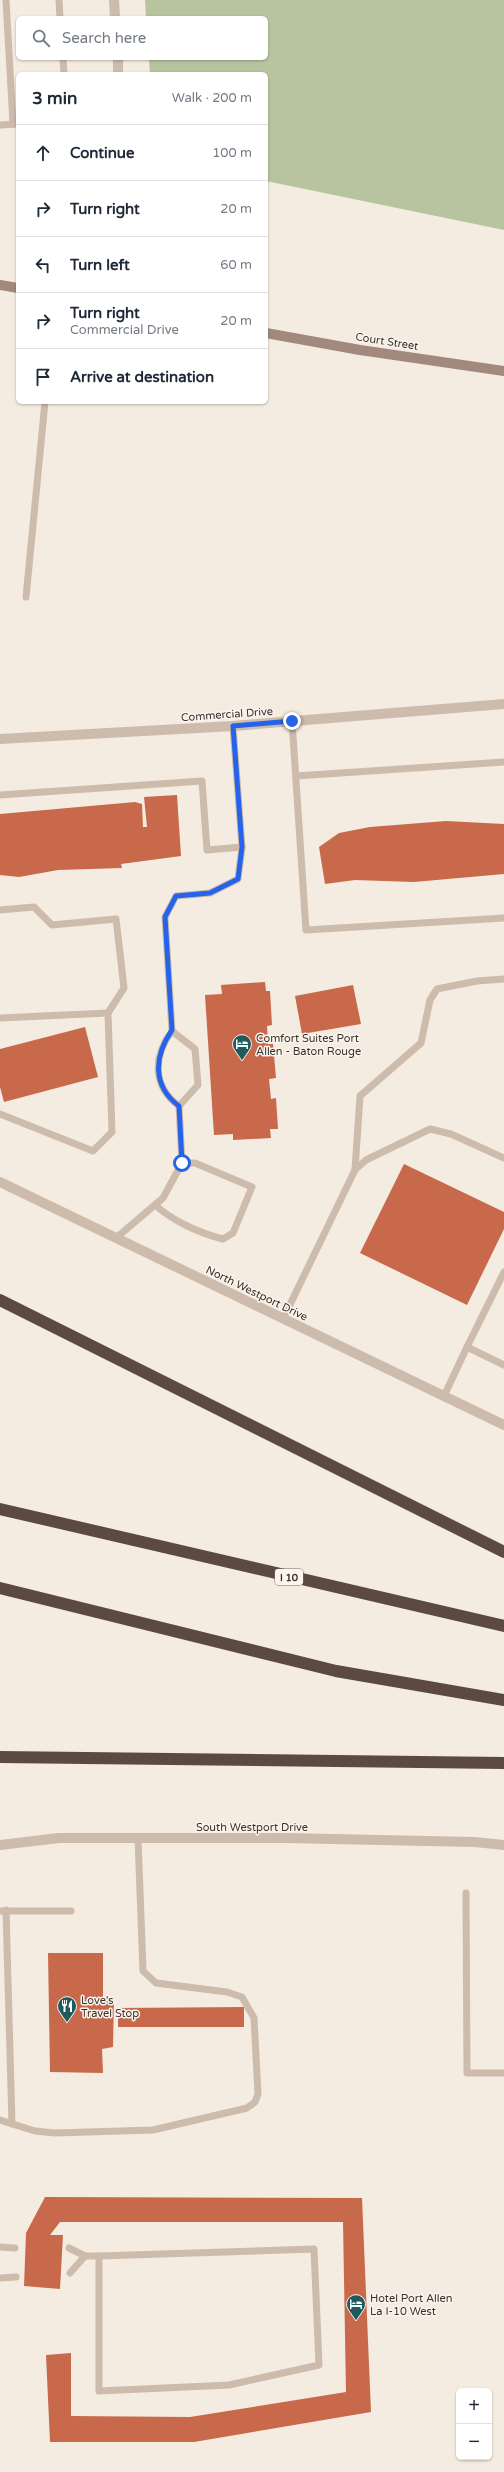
<!DOCTYPE html>
<meta charset="utf-8">
<style>
:root{--surface:#fff;--page:#f6f6f7;--text:#1f2937;--muted:#747a83;--line:#e0e1e3}
body{margin:0;font-family:"Varela Round",sans-serif;background:var(--page);color:var(--text)}
.controls{position:absolute;right:12px;bottom:12px;display:grid;overflow:hidden;border-radius:6px;box-shadow:0 1px 3px #0004}
.controls button{width:36px;height:36px;display:grid;place-items:center;padding:0;border:0;border-bottom:1px solid var(--line);background:var(--surface);color:var(--text);font:20px sans-serif}
.stop{position:absolute;width:12px;height:12px;margin:-9px;border:3px solid #2563eb;border-radius:50%;background:#fff}
.stop.end{background:#2563eb;border-color:#fff;box-shadow:0 1px 4px #0008}
.list{margin:0;padding:0;list-style:none}
h2{display:flex;justify-content:space-between;align-items:center;height:52px;margin:0;padding:0 16px;font-size:17px}
h2 small{font-size:13px;font-weight:400;color:var(--muted)}
.list li{display:grid;grid-template-columns:26px 1fr auto;gap:12px;align-items:center;box-sizing:border-box;height:56px;padding:0 16px;border-top:1px solid var(--line)}
.list b{display:block;font-size:15px;white-space:nowrap}
.list p{margin:0;font-size:13px;white-space:nowrap;color:var(--muted)}
.list em{font-size:13px;font-style:normal;color:var(--muted)}
.icon{flex:none;width:22px;height:22px;fill:none;stroke:currentColor;stroke-width:2;stroke-linecap:round;stroke-linejoin:round}
.map{position:relative;flex:none;width:504px;height:2472px;overflow:hidden}
.search{position:absolute;background:var(--surface);box-shadow:0 1px 3px #0004;left:16px;top:16px;width:252px;height:44px;display:flex;align-items:center;gap:10px;box-sizing:border-box;padding:0 14px;border-radius:6px;color:var(--muted);font-size:15px}
.panel{position:absolute;background:var(--surface);box-shadow:0 1px 3px #0004;left:16px;top:72px;width:252px;height:332px;border-radius:6px}
.map>svg:first-child{display:block}
.green{fill:#b8c4a0}
.building{fill:#c8694b}
.lines{fill:none;stroke-linecap:round;stroke-linejoin:round}
.service{stroke:#cdbbac;stroke-width:7}
.minor{stroke:#cdbbac;stroke-width:10}
.secondary{stroke:#a18a7d;stroke-width:10}
.motorway{stroke:#5c4a42;stroke-width:12}
.route{stroke:#2563eb;stroke-width:5}
.labels{text-anchor:middle;stroke-width:3;stroke-linejoin:round;paint-order:stroke}
.shield{fill:#fbf5ee;stroke:#756b66;stroke-width:1}
.shield-label{font-size:10px;font-weight:bold;fill:#3b302b}
.street-label{font-size:11px;fill:#3b302b;stroke:#fbf5ee}
.poi-label{font-size:11px;fill:#3b302b;stroke:#fbf5ee;text-anchor:start}
</style>
<div class="map">
<svg width="504" height="2472" viewBox="0 0 504 2472">
<rect width="100%" height="100%" fill="#f4ebe1"/>
<!-- green -->
<path class="green" d="M145,0h359v230l-238,-49v-107h-116l-1,-16h117v-40h-120z"/>
<!-- building -->
<g class="building">
<path d="M177,795l4,61 -60,8 1,4 -64,2 -39,7 -19,-2v-61l135,-12 7,2 1,23h4l-3,-30z"/>
<path d="M446,821l58,3v50l-90,8 -59,-2 -30,4 -6,-37 20,-14 31,-6z"/>
<path d="M265,982l1,9h4l2,34 -5,1 1,18h5l3,34 -7,1 2,20 5,-1 2,31h-8l1,9 -38,2v-6l-19,1 -9,-140 17,-1 -1,-9z"/>
<path d="M353,985l8,39 -59,10 -7,-38z"/>
<path d="M85,1027l13,50 -94,25 -4,-15v-38z"/>
<path d="M404,1164l100,48v17l-37,76 -107,-52z"/>
<path d="M48,1953h55v44l11,1 -1,49 -11,2 1,24 -53,-1z"/>
<path d="M244,2007v20h-126v-19z"/>
<path d="M45,2197l317,1 9,214 -177,30h-144l-4,-87 25,-2v63l119,1 156,-25 -3,-170h-283l-10,13h13l-3,54 -36,-3 2,-53z"/>
</g>
<g class="lines">
<!-- service -->
<g class="service">
<path d="M6,0l7,124"/>
<path d="M59,0l1,18"/>
<path d="M63,58l1,16"/>
<path d="M0,125l18,-1"/>
<path d="M26,597l19,-195"/>
<path d="M292,721l14,209 198,-12"/>
<path d="M296,776l208,-14"/>
<path d="M0,795l202,-14 5,69 35,-3"/>
<path d="M0,910l34,-3 18,18 64,-6 8,69 -16,25"/>
<path d="M0,1018l108,-5 4,119 -19,19 -93,-37"/>
<path d="M172,1031l23,18 3,36 -19,21"/>
<path d="M355,1170l5,-74 61,-53 9,-43 7,-11 40,-8 27,-2"/>
<path d="M155,1205c18,16 44,28 68,34l10,-6 19,-46 -57,-24h-13"/>
<path d="M116,1238l47,-40 19,-35 -3,-57c-27,-20 -26,-50 -7,-75l-7,-114 11,-21 34,-3 28,-14 4,-32 -9,-121"/>
<path d="M283,1319l72,-149 11,-10 64,-31 21,5 53,24"/>
<path d="M467,1347l37,-75"/>
<path d="M444,1396l23,-49 37,18"/>
<path d="M466,1893l1,180h37"/>
<path d="M6,1910l6,214"/>
<path d="M0,1911h71"/>
<path d="M0,2120l35,11 20,2 98,-3 94,-22 8,-6 3,-8 -4,-76 -12,-21 -15,-5 -71,-9 -13,-12 -5,-133"/>
<path d="M0,2247l15,1"/>
<path d="M69,2248l16,8 -15,17"/>
<path d="M85,2256h14l215,-7 5,116 -90,20 -130,6v-135"/>
<path d="M0,2278l16,-1"/>
</g>
<!-- minor -->
<g class="minor">
<path d="M114,0l1,18"/>
<path d="M118,58v16"/>
<path d="M0,739l233,-13 271,-22"/>
<path d="M0,1182l504,243"/>
<path d="M0,1845l59,-7h226l190,4 29,3"/>
</g>
<!-- secondary -->
<g class="secondary">
<path d="M0,285l18,3"/>
<path d="M266,333l94,17 144,21"/>
</g>
<!-- motorway -->
<g class="motorway">
<path d="M0,1300l504,252"/>
<path d="M0,1509l504,117"/>
<path d="M0,1588l336,83 168,29"/>
<path d="M0,1757l504,6"/>
</g>
</g>
<g class="lines">
<!-- route -->
<path class="route" d="M182,1163l-3,-57c-27,-20 -25,-50 -7,-76l-7,-113 11,-21 34,-3 28,-14 4,-32 -9,-121 59,-5"/>
</g>
<!-- icons -->
<defs>
<g id="hotel-pin" transform="scale(1)"><path d="M0 17L-7.5 6A9.5 9.5 0 1 1 7.5 6Z" fill="#1f5a5e" stroke="#fbf5ee"/><path d="M-6-4.5h1.5V1H6V5H4.5V3h-9V5H-6ZM-4 0a1.8 1.8 0 1 1 3.6 0ZM.5 0V-2.5h3Q6-2.5 6 0Z" fill="#fff"/></g>
<g id="restaurant-pin" transform="scale(1)"><path d="M0 17L-7.5 6A9.5 9.5 0 1 1 7.5 6Z" fill="#1f5a5e" stroke="#fbf5ee"/><path d="M-5-6h1v4h1v-4h1v4h1v-4h1v5L-1.5 .5V6h-2V.5L-5-1ZM5-6V6H3V1.5H1.5Q1.5-4 5-6Z" fill="#fff"/></g>
</defs>
<g fill-rule="evenodd">
<use href="#hotel-pin" x="242" y="1044"/>
<use href="#restaurant-pin" x="67" y="2006"/>
<use href="#hotel-pin" x="356" y="2304"/>
</g>
<g class="labels">
<!-- shield labels -->
<rect class="shield" x="275" y="1569" width="28" height="16" rx="3"/>
<g class="shield-label">
<text x="289" y="1581">I 10</text>
</g>
<!-- street labels -->
<g class="street-label">
<text transform="translate(387 341) rotate(9)" y="4">Court Street</text>
<text transform="translate(227 714) rotate(-4)" y="4">Commercial Drive</text>
<text transform="translate(257 1293) rotate(26)" y="4">North Westport Drive</text>
<text x="252" y="1831">South Westport Drive</text>
</g>
<!-- poi labels -->
<g class="poi-label">
<text x="256" y="1042">Comfort Suites Port<tspan x="256" dy="13">Allen - Baton Rouge</tspan></text>
<text x="81" y="2004">Love's<tspan x="81" dy="13">Travel Stop</tspan></text>
<text x="370" y="2302">Hotel Port Allen<tspan x="370" dy="13">La I-10 West</tspan></text>
</g>
</g>
</svg>
<div class="controls">
<button>+</button>
<button>−</button>
</div>
<div class="stop" style="left:182px;top:1163px"></div>
<div class="stop end" style="left:292px;top:721px"></div>
<div class="search"><svg class="icon" aria-label="search" viewBox="0 0 24 24"><circle cx="10" cy="10" r="6"/><path d="M15 15l6 6"/></svg>Search here</div>
<section class="panel">
<h2>3 min<small>Walk · 200 m</small></h2>
<ul class="list">
<li><svg class="icon" aria-label="ahead" viewBox="0 0 24 24"><path d="M12 20V5M6 11l6-6 6 6"/></svg><div><b>Continue</b></div><em>100 m</em></li>
<li><svg class="icon" aria-label="right" viewBox="0 0 24 24"><path d="M7 20v-9h11M14 6l5 5-5 5"/></svg><div><b>Turn right</b></div><em>20 m</em></li>
<li><svg class="icon" aria-label="left" viewBox="0 0 24 24"><path d="M17 20v-9H6M10 6l-5 5 5 5"/></svg><div><b>Turn left</b></div><em>60 m</em></li>
<li><svg class="icon" aria-label="right" viewBox="0 0 24 24"><path d="M7 20v-9h11M14 6l5 5-5 5"/></svg><div><b>Turn right</b><p>Commercial Drive</p></div><em>20 m</em></li>
<li><svg class="icon" aria-label="arrive" viewBox="0 0 24 24"><path d="M6 21V4h12l-3 4 3 4H6"/></svg><div><b>Arrive at destination</b></div></li>
</ul>
</section>
</div>
